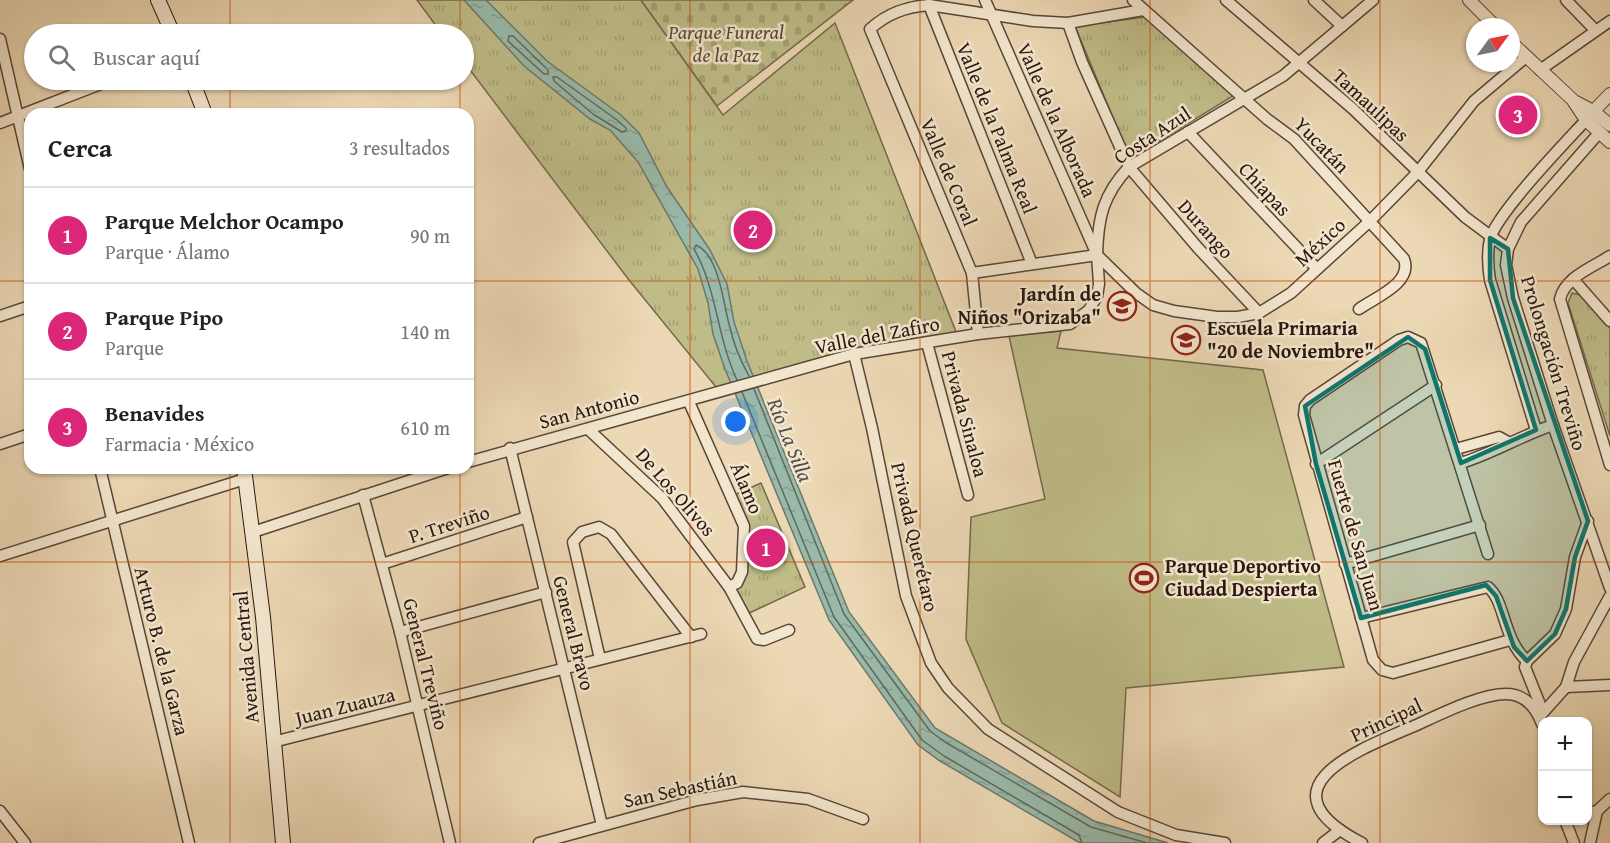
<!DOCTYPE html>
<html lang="es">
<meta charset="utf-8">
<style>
:root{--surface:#fff;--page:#f6f6f6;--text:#222;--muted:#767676;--line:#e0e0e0;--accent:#db2777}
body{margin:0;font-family:"Gentium Book Plus",serif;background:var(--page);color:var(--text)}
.controls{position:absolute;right:18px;bottom:18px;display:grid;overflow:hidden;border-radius:12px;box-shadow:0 2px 4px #0004}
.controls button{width:54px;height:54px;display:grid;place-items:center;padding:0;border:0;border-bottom:2px solid var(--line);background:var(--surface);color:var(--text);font:30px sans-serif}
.compass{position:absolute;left:1466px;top:18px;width:54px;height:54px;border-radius:50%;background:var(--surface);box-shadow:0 2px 4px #0004;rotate:57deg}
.you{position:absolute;left:736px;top:422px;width:21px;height:21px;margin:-15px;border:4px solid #fff;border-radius:50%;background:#1a73e8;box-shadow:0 0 0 9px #1a73e833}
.badge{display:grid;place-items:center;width:39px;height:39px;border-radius:50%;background:var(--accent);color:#fff;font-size:20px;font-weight:700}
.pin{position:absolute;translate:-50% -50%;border:3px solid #fff;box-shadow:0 2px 6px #0006}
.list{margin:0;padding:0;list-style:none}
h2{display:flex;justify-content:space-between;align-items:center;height:78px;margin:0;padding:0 24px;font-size:26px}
h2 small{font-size:20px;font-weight:400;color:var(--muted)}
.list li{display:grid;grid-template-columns:39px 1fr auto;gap:18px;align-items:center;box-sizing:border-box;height:96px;padding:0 24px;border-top:2px solid var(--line)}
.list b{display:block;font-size:22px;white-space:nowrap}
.list p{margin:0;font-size:20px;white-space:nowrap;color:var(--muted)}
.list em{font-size:20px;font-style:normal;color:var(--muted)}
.icon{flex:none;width:33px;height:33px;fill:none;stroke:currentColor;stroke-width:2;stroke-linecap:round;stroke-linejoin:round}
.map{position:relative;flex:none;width:1610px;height:843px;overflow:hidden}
.search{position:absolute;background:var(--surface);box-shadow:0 2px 4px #0004;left:24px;top:24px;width:450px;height:66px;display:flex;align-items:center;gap:15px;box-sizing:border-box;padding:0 21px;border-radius:33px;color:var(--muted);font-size:22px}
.panel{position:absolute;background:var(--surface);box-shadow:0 2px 4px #0004;left:24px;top:108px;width:450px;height:366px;border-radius:18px}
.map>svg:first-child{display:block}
.grass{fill:url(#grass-tufts);stroke:#74694c;stroke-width:1.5}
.cemetery{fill:url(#cemetery-stones);stroke:#74694c;stroke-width:1.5}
.pitch{fill:#bfbc88;stroke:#74694c;stroke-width:1.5}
.water{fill:url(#water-ripples);stroke:#6c786c;stroke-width:1.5}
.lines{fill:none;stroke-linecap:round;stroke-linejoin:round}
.shore{stroke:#61685c;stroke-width:1.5}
.minor-casing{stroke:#5a4638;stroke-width:13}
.tertiary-casing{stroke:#5a4638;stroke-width:14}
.secondary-casing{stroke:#29160f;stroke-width:16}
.minor{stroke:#f3e6ce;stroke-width:10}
.tertiary{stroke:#f3e6ce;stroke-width:12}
.secondary{stroke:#f3e6ce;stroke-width:14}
.marked{fill:#0f766e;fill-opacity:0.2;stroke:#0f766e;stroke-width:4.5;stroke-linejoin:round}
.grid{fill:none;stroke:#cb4f0c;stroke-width:1.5;stroke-opacity:0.55}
.labels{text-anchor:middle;stroke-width:5;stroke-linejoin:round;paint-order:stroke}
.park-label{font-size:20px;font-style:italic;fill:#564833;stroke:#f3e6ce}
.street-label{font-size:20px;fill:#29160f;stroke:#f3e6ce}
.poi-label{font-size:20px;font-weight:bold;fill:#29160f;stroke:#f3e6ce;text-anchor:start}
.water-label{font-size:21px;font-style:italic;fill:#504f45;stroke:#f3e6ce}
</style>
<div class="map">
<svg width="1610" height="843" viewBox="0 0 1610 843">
<defs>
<pattern id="grass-tufts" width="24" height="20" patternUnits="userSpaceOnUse" patternTransform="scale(1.5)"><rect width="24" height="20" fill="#bfbc88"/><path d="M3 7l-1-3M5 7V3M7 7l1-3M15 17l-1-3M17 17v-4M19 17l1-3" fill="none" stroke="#a4a174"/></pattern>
<pattern id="cemetery-stones" width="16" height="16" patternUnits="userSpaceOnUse" patternTransform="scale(1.5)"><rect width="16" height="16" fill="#bfbc88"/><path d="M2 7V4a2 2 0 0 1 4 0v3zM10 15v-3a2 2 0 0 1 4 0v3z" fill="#a4a174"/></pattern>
<pattern id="water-ripples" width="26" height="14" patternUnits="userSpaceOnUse" patternTransform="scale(1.5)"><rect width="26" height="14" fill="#99baaa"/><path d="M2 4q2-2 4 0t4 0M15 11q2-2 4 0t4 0" fill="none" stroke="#849f91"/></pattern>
</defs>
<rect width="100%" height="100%" fill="#ecd8b4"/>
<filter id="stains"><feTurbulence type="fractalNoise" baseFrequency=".00333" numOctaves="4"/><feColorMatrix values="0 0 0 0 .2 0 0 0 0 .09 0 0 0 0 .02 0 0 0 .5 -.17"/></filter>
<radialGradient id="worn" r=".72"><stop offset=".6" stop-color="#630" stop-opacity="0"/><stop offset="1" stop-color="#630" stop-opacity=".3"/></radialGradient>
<!-- grass -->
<g class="grass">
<path d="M417,0h224l82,115 112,-92 123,314 -117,21 -121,34 -91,-112 -165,-218v-28h-22z"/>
<path d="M1146,17l87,79 -103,63 -55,-133z"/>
<path d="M1572,293l9,2 29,33v108l-42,-133z"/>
<path d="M761,483l44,104 -62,29 -14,-29 8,-4 8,-45 -13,-42z"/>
</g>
<!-- cemetery -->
<path class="cemetery" d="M641,0h212l-136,106z"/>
<!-- pitch -->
<path class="pitch" d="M1061,331l-4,17 206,22 81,297 -218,21 -6,109 -118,-74 -36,-84 5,-122 74,-18 -36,-163z"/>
<!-- water -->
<path class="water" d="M464,0h22l61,61 74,54 18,18 28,54 43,63 17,34 7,38 13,39 102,251 86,116 159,93 74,22h-88l-140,-82 -22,-16 -89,-125 -104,-251 -12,-35 -5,-31 -10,-34 -60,-107 -28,-32 -20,-11 -66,-53z"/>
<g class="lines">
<!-- shore -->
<g class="shore">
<path d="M509,36h4l35,34v4h-4l-36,-33z"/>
<path d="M553,77h4l60,43 9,8v3l-4,1 -29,-18 -39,-33z"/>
<path d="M737,380c-20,-42 -20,-91 -43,-131l2,-4c23,10 27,57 33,79 4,18 11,36 20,52"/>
<path d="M754,389l90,225 86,117 15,11 146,85 56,16"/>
<path d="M742,392l92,225 88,123 22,16 135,79 3,8"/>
</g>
<!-- minor casing -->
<g class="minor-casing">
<g id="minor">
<path d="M1133,0l134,119 27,20 110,120c9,24 -28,38 -45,50"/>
<path d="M1226,0l127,109 112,108 43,32"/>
<path d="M1314,0l28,26"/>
<path d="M1566,0l29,30"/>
<path d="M929,5l103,259"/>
<path d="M1068,23l14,39 47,105 69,81 61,65"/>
<path d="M0,39l30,130"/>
<path d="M1540,70l70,-49"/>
<path d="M0,123l111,-43"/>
<path d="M1188,132l129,137"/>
<path d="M1599,133l-78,89 -13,27 -2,16 7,33 40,127 57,163"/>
<path d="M1097,255l39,38 17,12 21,6 43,6h21l21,-4 32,-20 79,-72 47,-48 57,-72 52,-44"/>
<path d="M1610,256c-17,11 -45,21 -50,43l50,166"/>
<path d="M972,273l125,-18c1,-38 6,-60 32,-88l154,-91 90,-76"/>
<path d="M1573,279l37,42"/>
<path d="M0,316l30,-10"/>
<path d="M978,334l-6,-61 -102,-244c18,-16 36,-22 59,-24l104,16 35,2 75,-13"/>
<path d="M927,343l41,152"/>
<path d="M854,354l18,74 34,168 25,67 17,25 40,41 130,83 58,23 49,8"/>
<path d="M689,402l55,124 -2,46 -5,11 -8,4"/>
<path d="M588,429l74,69 67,89 28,52 7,1 25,-10"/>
<path d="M1536,430l-46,-150c-2,-13 -3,-28 0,-41 7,-26 75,-96 96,-119"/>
<path d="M0,444l30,-10"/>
<path d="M510,448l92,377"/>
<path d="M1456,449l43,-12 9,5"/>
<path d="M468,462l386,-108 124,-20 92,-10 19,-14 8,-14 2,-12 -2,-29 -112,-255"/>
<path d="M1461,463c33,-10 59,-27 92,-38"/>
<path d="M1316,464l120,-79"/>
<path d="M100,468l89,375"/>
<path d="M363,495l37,137 50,211"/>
<path d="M253,532l195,-64"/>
<path d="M1488,554l-67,-211 -13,-6 -9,3 -89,60 -5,6 -1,9 69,245 9,10 11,3 117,-33"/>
<path d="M0,556l245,-77"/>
<path d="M382,564l145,-47"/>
<path d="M1345,564l135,-39"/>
<path d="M1361,618l127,-31c18,15 14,51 39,74"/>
<path d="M400,632l146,-40"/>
<path d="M600,659l-27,-117 9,-10 17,-5 12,7 80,103"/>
<path d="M1566,687l44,-2"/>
<path d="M1543,712l-18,-45 2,-6 28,-27 11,-25 9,-52 13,-36"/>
<path d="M1540,716l26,-29 8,-25 36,-66"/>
<path d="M273,742l428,-108"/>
<path d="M0,811l25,32"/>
<path d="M1588,813l9,-2 13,-12"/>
<path d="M1565,820l9,23"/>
<path d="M539,843l158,-43 46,-8 65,7 55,20"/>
<path d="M1323,843l17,-13"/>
<path d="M1362,843c-104,-54 -7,-92 50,-116 25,-11 67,-33 94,-33 19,0 30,14 36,30"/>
<path d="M1590,843l7,-32"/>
</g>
</g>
<!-- tertiary casing -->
<g class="tertiary-casing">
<g id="tertiary">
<path d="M1469,0l27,27"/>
<path d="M1511,42l63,59 19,10 17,14"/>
<path d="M1574,102l12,18 24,22"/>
<path d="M1588,117l22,-23"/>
</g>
</g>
<!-- secondary casing -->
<g class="secondary-casing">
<g id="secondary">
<path d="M158,0l15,34"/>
<path d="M192,80l13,34"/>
<path d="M244,468l19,149 20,226"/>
</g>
</g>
<!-- minor -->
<use href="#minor" class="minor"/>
<!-- tertiary -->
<use href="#tertiary" class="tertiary"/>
<!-- secondary -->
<use href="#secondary" class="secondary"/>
</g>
<!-- marked area -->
<path class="marked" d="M1490,238l18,11 5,49 75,223 -13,36 -9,52 -11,25 -28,27 -13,-14 -18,-51 -10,-11 -125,33 -45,-154 -11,-58 103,-69 17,12 36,114 75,-33 -46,-150z"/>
<!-- grid -->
<path class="grid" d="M230,0v34M460,0v34M690,0v843M920,0v843M1150,0v843M1380,0v843M230,80v34M460,80v34M0,281h30M468,281h1142M230,468v375M460,468v375M0,562h1610"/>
<!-- icons -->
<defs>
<g id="school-ring" transform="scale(1.5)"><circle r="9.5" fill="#f3e6ce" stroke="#8f2418" stroke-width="1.5"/><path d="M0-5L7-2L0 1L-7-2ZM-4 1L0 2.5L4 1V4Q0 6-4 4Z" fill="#8f2418"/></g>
<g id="stadium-ring" transform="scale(1.5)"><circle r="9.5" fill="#f3e6ce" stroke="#8f2418" stroke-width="1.5"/><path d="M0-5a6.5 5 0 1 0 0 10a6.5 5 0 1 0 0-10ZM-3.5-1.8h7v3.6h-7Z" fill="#8f2418"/></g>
</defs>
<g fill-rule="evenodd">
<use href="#school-ring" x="1122" y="306"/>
<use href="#school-ring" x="1186" y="340"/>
<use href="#stadium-ring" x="1144" y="578"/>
</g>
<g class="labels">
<!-- park labels -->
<g class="park-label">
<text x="726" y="39">Parque Funeral<tspan x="726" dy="23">de la Paz</tspan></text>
</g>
<!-- street labels -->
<g class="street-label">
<text transform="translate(1371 105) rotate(43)" y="7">Tamaulipas</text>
<text transform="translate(1057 120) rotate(66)" y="7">Valle de la Alborada</text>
<text transform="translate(997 128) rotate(68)" y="7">Valle de la Palma Real</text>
<text transform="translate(1152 135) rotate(-33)" y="7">Costa Azul</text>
<text transform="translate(1322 145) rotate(46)" y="7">Yucatán</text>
<text transform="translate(949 172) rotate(67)" y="7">Valle de Coral</text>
<text transform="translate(1265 189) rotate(47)" y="7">Chiapas</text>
<text transform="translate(1206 229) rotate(48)" y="7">Durango</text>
<text transform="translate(1320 242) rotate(-43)" y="7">México</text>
<text transform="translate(877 335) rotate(-11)" y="7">Valle del Zafiro</text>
<text transform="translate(1554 363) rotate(73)" y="7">Prolongación Treviño</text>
<text transform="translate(589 409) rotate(-15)" y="7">San Antonio</text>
<text transform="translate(965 414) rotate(75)" y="7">Privada Sinaloa</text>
<text transform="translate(747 488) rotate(67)" y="7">Álamo</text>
<text transform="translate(676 492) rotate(49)" y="7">De Los Olivos</text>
<text transform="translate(449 524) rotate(-18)" y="7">P. Treviño</text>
<text transform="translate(1356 535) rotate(74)" y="7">Fuerte de San Juan</text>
<text transform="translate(915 537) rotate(77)" y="7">Privada Querétaro</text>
<text transform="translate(574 633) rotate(76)" y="7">General Bravo</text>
<text transform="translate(162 651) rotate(76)" y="7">Arturo B. de la Garza</text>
<text transform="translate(246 657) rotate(-95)" y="7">Avenida Central</text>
<text transform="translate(426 664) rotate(76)" y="7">General Treviño</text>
<text transform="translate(345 706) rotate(-14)" y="7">Juan Zuauza</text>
<text transform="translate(1386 720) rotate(-25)" y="7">Principal</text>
<text transform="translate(680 789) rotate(-12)" y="7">San Sebastián</text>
</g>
<!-- poi labels -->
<g class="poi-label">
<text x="1101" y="301" text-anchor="end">Jardín de<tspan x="1101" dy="23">Niños "Orizaba"</tspan></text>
<text x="1207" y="335">Escuela Primaria<tspan x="1207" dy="23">"20 de Noviembre"</tspan></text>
<text x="1165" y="573">Parque Deportivo<tspan x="1165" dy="23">Ciudad Despierta</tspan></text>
</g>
<!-- water labels -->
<g class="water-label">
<text transform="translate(790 440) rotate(68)" y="7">Río La Silla</text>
</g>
</g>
<rect width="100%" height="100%" filter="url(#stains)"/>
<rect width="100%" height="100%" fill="url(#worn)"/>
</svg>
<div class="controls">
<button>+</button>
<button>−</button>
</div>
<svg class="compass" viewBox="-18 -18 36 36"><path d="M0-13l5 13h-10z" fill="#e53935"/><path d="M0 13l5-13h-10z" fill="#767676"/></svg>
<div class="you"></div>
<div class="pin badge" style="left:766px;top:548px">1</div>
<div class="pin badge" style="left:753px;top:230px">2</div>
<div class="pin badge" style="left:1518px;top:115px">3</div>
<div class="search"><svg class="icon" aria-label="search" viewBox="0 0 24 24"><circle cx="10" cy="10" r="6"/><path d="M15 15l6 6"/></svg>Buscar aquí</div>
<section class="panel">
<h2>Cerca<small>3 resultados</small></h2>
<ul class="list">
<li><span class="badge">1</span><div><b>Parque Melchor Ocampo</b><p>Parque · Álamo</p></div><em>90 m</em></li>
<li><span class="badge">2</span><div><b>Parque Pipo</b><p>Parque</p></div><em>140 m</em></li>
<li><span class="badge">3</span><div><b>Benavides</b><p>Farmacia · México</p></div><em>610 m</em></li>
</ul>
</section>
</div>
